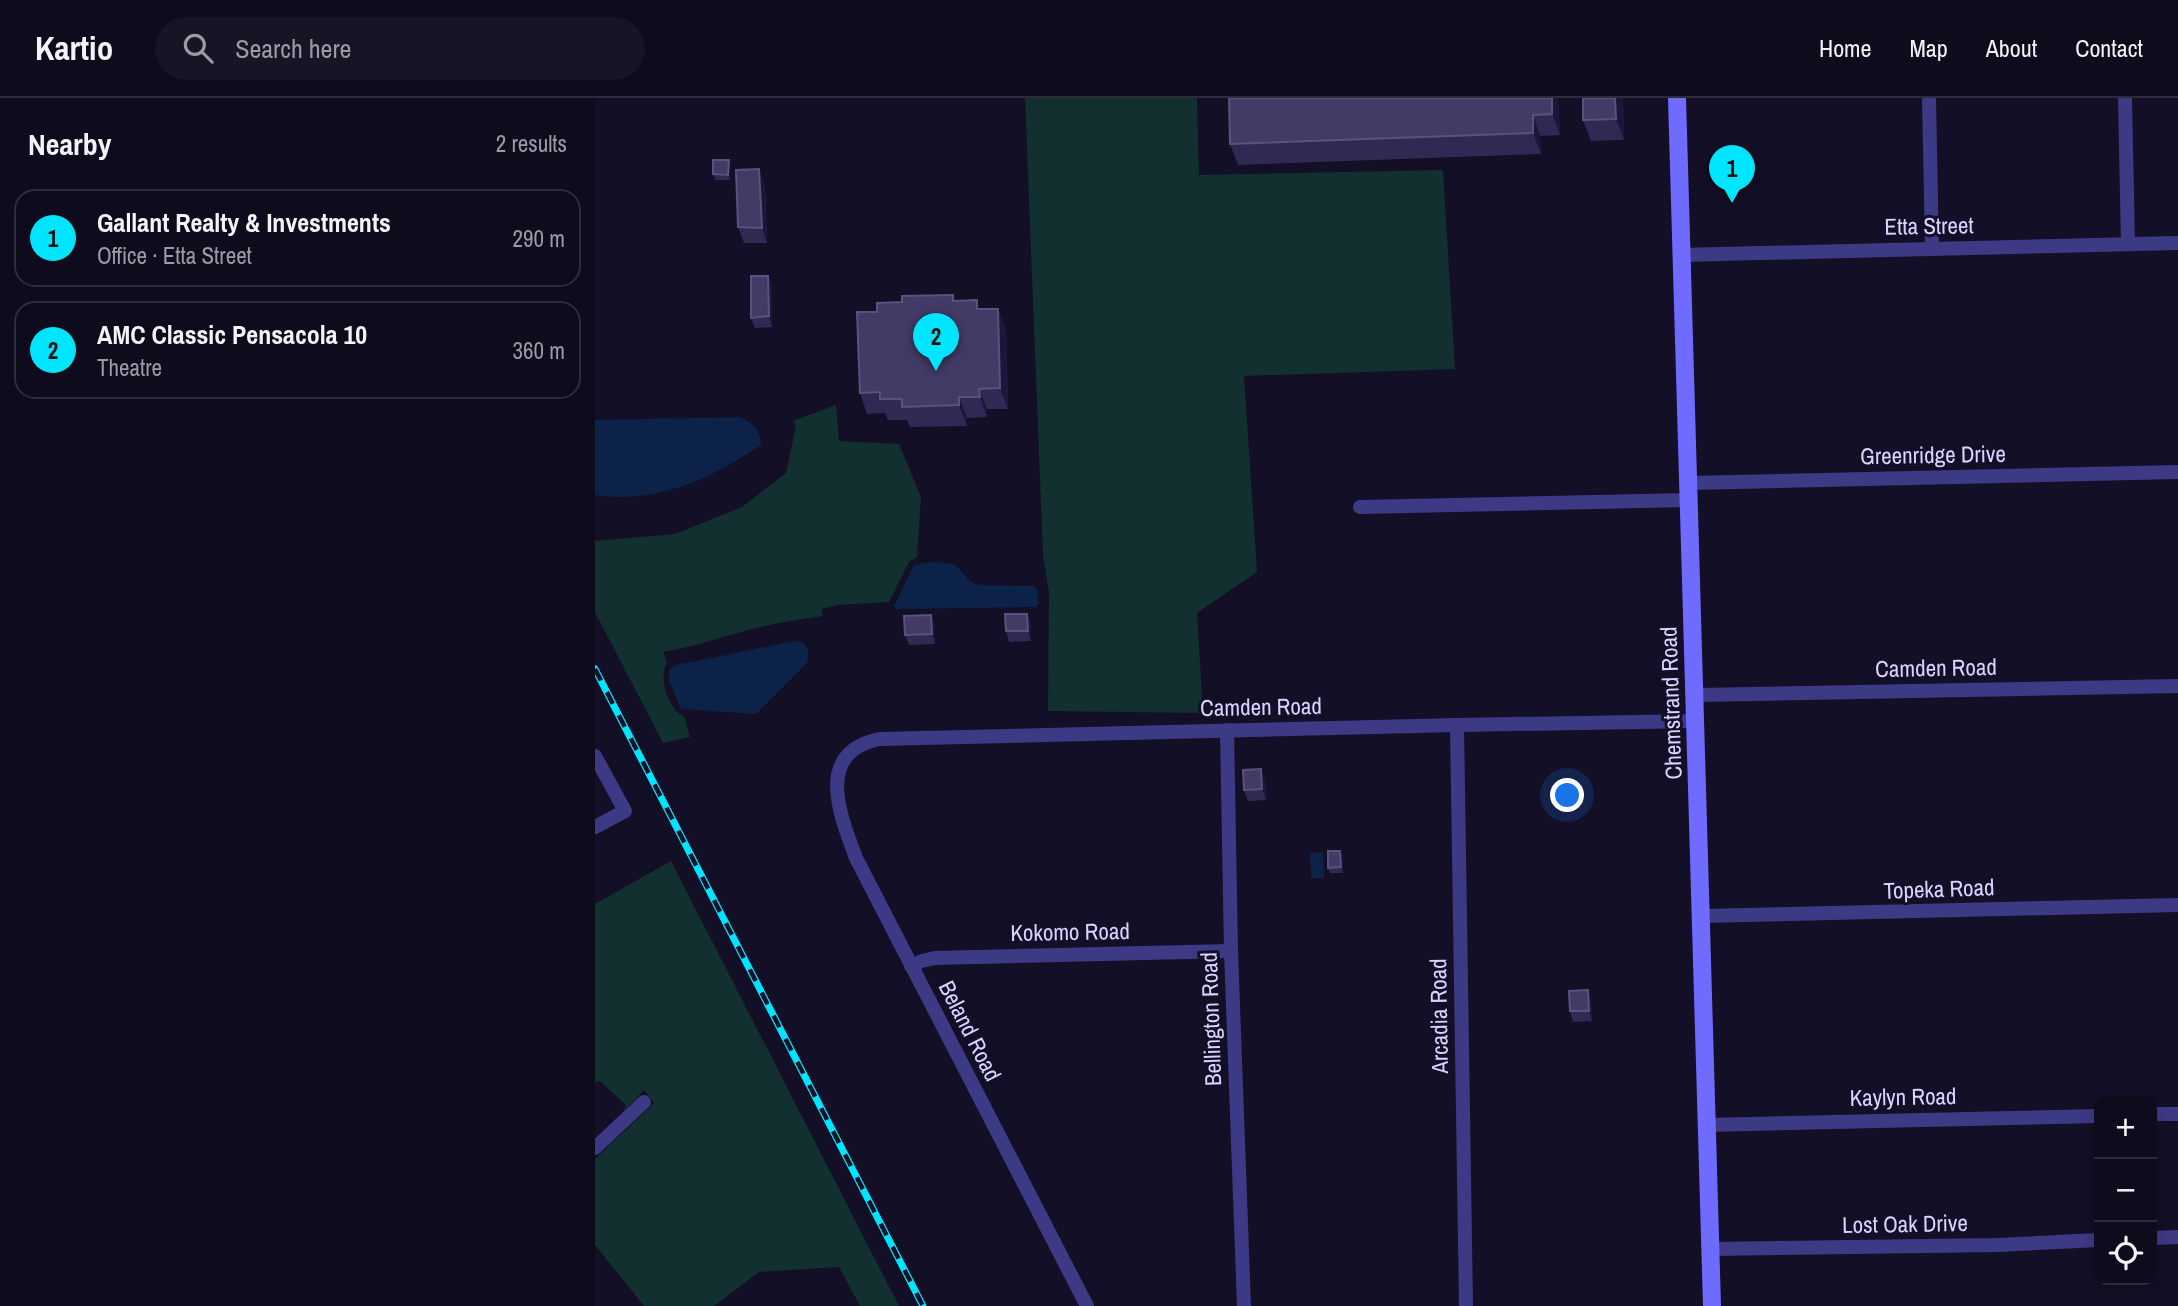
<!DOCTYPE html>
<meta charset="utf-8">
<style>
:root{--surface:#0e0b1c;--page:#171425;--text:#f1f3f6;--muted:#9b9ba3;--line:#2e2b3b;--accent:#00e5ff}
body{margin:0;font-family:"Archivo Narrow",sans-serif;background:var(--page);color:var(--text)}
.controls{position:absolute;right:21px;bottom:21px;display:grid;overflow:hidden;border-radius:14px;box-shadow:0 4px 18px #0003}
.controls button{width:63px;height:63px;display:grid;place-items:center;padding:0;border:0;border-bottom:2px solid var(--line);background:var(--surface);color:var(--text);font:35px sans-serif}
.you{position:absolute;left:973px;top:698px;width:24px;height:24px;margin:-18px;border:5px solid #fff;border-radius:50%;background:#1a73e8;box-shadow:0 0 0 10px #1a73e833}
.badge{display:grid;place-items:center;width:46px;height:46px;border-radius:50%;background:var(--accent);color:#111;font-size:23px;font-weight:700}
.pin{position:absolute;translate:-50% -58px;filter:drop-shadow(0 2px 4px #0008)}
.pin::after{content:'';position:absolute;top:37px;width:24px;height:21px;background:inherit;clip-path:polygon(0 0,100% 0,50% 100%)}
.list{margin:0;padding:0;list-style:none}
h2{display:flex;justify-content:space-between;align-items:center;height:91px;margin:0;padding:0 28px;font-size:30px}
h2 small{font-size:23px;font-weight:400;color:var(--muted)}
.list li{display:grid;grid-template-columns:46px 1fr auto;gap:21px;align-items:center;box-sizing:border-box;height:98px;margin:0 14px 14px;padding:0 14px;border:2px solid var(--line);border-radius:21px}
.list b{display:block;font-size:26px;white-space:nowrap}
.list p{margin:0;font-size:23px;white-space:nowrap;color:var(--muted)}
.list em{font-size:23px;font-style:normal;color:var(--muted)}
.icon{flex:none;width:38px;height:38px;fill:none;stroke:currentColor;stroke-width:2;stroke-linecap:round;stroke-linejoin:round}
.map{position:relative;flex:none;width:1583px;height:1208px;overflow:hidden}
header{display:flex;align-items:center;gap:42px;box-sizing:border-box;height:98px;padding:0 35px;background:var(--surface);border-bottom:2px solid var(--line)}
header strong{font-size:33px}
nav{display:flex;gap:38px;margin-inline-start:auto;font-size:24px}
.search{width:490px;height:63px;background:var(--page);display:flex;align-items:center;gap:18px;box-sizing:border-box;padding:0 24px;border-radius:38px;color:var(--muted);font-size:26px}
main{display:flex}
aside{flex:1;background:var(--surface)}
.map>svg:first-child{display:block}
.green{fill:#12302f}
.water{fill:#0c2248}
.lines{fill:none;stroke-linecap:round;stroke-linejoin:round}
.street{stroke:#3d3a85;stroke-width:14}
.secondary{stroke:#6f6bff;stroke-width:18}
.rail-casing{stroke:#00e5ff;stroke-width:7}
.rail{stroke:#130f26;stroke-width:4.5;stroke-dasharray:13;stroke-linecap:butt}
.wall{fill:#312854}
.shaded-wall{fill:#1d163a}
.building{fill:#433a66;stroke:#5a527e;stroke-width:2}
.labels{text-anchor:middle;stroke-width:6;stroke-linejoin:round;paint-order:stroke}
.street-label{font-size:23px;fill:#d9d4ff;stroke:#130f26}
</style>
<header>
<strong>Kartio</strong>
<div class="search"><svg class="icon" aria-label="search" viewBox="0 0 24 24"><circle cx="10" cy="10" r="6"/><path d="M15 15l6 6"/></svg>Search here</div>
<nav><a>Home</a><a>Map</a><a>About</a><a>Contact</a></nav>
</header>
<main>
<aside>
<h2>Nearby<small>2 results</small></h2>
<ul class="list">
<li><span class="badge">1</span><div><b>Gallant Realty &amp; Investments</b><p>Office · Etta Street</p></div><em>290 m</em></li>
<li><span class="badge">2</span><div><b>AMC Classic Pensacola 10</b><p>Theatre</p></div><em>360 m</em></li>
</ul>
</aside>
<div class="map">
<svg width="1583" height="1208" viewBox="0 0 1583 1208">
<rect width="100%" height="100%" fill="#130f26"/>
<!-- green -->
<g class="green">
<path d="M430,0h172l2,77 244,-5 12,199 -211,7 13,196 -60,41 6,100 -155,-2 1,-118 -6,-38z"/>
<path d="M241,307l3,36 60,3 22,53 -4,60 -8,5 -20,40 -51,3 -17,4 2,7c-29,4 -58,9 -86,17 -25,7 -48,15 -74,19l4,11c-9,14 1,47 17,53l6,21 -27,6 -68,-131v-71l80,-7 67,-27 44,-34 10,-47 -3,-5z"/>
<path d="M76,763l228,445h-39l-21,-39 -80,5 -45,34h-70l-49,-61v-86l59,-56 -10,-13 -21,22 3,-7 -26,-24 -5,1v-178z"/>
</g>
<!-- water -->
<g class="water">
<path d="M145,319c14,7 20,13 21,28 -48,33 -106,60 -166,50v-75z"/>
<path d="M328,465c10,0 26,-3 34,4 8,7 10,15 22,18l55,1 3,3 2,14 -3,4 -140,2 -2,-3 20,-41z"/>
<path d="M200,543l9,2c5,7 5,11 3,20l-51,51 -75,-5 -12,-28v-11c6,-5 10,-7 18,-7z"/>
<path d="M728,754l1,26h-13l-1,-25z"/>
</g>
<g class="lines">
<!-- street -->
<g class="street">
<path d="M1334,0l3,151"/>
<path d="M1530,0l3,146"/>
<path d="M1086,157l497,-12"/>
<path d="M1093,385l490,-11"/>
<path d="M765,409l329,-7"/>
<path d="M1101,597l482,-9"/>
<path d="M862,627l9,581"/>
<path d="M632,632l4,221 13,355"/>
<path d="M0,658l30,55 -30,16"/>
<path d="M1107,818l476,-11"/>
<path d="M316,868l11,-5 13,-3 296,-7"/>
<path d="M1557,1016h26"/>
<path d="M1112,1027l392,-9"/>
<path d="M0,1050l49,-46"/>
<path d="M1557,1140l26,-1"/>
<path d="M1115,1151l288,-4 101,-5"/>
<path d="M492,1208l-231,-448c-16,-43 -42,-105 23,-119l578,-14 239,-4"/>
</g>
<!-- secondary -->
<path class="secondary" d="M1082,0l35,1208"/>
<!-- rail casing -->
<g class="rail-casing">
<path id="rail" d="M0,571l328,637"/>
</g>
<!-- rail -->
<use href="#rail" class="rail"/>
</g>
<!-- wall -->
<g class="wall">
<path d="M634,0h329l2,37 -20,1 1,18 -303,11 -8,-21z"/>
<path d="M1028,0l1,42 -33,1 -8,-21z"/>
<path d="M135,67v15h-15l-2,-6z"/>
<path d="M170,87l2,58h-23l-6,-16z"/>
<path d="M173,178l4,10v41l-17,1 -4,-10z"/>
<path d="M360,203l26,8h17l8,20 2,80h-21v8l-20,1v8l-57,1 -3,-7h-19l-3,-7 -18,1 -7,-21 17,-81z"/>
<path d="M336,517l4,11v18l-26,1 -4,-10z"/>
<path d="M436,526v17l-22,1 -3,-11z"/>
<path d="M670,682l1,20 -18,1 -4,-11z"/>
<path d="M745,753l2,5 1,17h-13l-2,-5z"/>
<path d="M996,903l1,20 -19,1 -3,-11z"/>
</g>
<!-- shaded-wall -->
<g class="shaded-wall">
<path d="M957,0h6l2,37 -8,-21z"/>
<path d="M1020,0h8l1,42 -8,-21z"/>
<path d="M938,17l7,21 1,18 -8,-21z"/>
<path d="M134,62l1,5v15l-2,-5z"/>
<path d="M164,71l6,16 2,58 -5,-15z"/>
<path d="M173,178l4,10v41l-3,-11z"/>
<path d="M403,211l8,20 2,80 -8,-21z"/>
<path d="M384,291l8,20v8l-7,-20z"/>
<path d="M364,299l8,21v8l-8,-21z"/>
<path d="M432,516l4,10v17l-3,-10z"/>
<path d="M336,517l4,11v18l-3,-10z"/>
<path d="M666,671l4,11 1,20 -4,-11z"/>
<path d="M745,753l2,5 1,17 -2,-6z"/>
<path d="M993,892l3,11 1,20 -3,-10z"/>
</g>
<!-- building -->
<g class="building">
<path d="M634,0h323v16l-19,1v18l-303,11z"/>
<path d="M988,0h32l1,21 -33,1z"/>
<path d="M118,62h16l-1,15 -15,-1z"/>
<path d="M164,71l3,59 -24,-1 -2,-57z"/>
<path d="M156,178h17l1,40 -18,2z"/>
<path d="M358,197v6l24,-1v9h21l2,79 -21,1 1,8h-21v8l-57,2v-8h-22v-7l-20,1 -3,-81h20v-9l25,-1v-6z"/>
<path d="M410,516h22l1,17h-22z"/>
<path d="M336,517l1,19 -27,1 -1,-19z"/>
<path d="M666,671l1,20 -18,1 -1,-20z"/>
<path d="M733,753h12l1,16 -13,1z"/>
<path d="M993,892l1,21h-19l-1,-20z"/>
</g>
<g class="labels">
<!-- street labels -->
<g class="street-label">
<text transform="translate(1334 128) rotate(-1)" y="8">Etta Street</text>
<text transform="translate(1338 357) rotate(-1)" y="8">Greenridge Drive</text>
<text transform="translate(1341 570) rotate(-1)" y="8">Camden Road</text>
<text transform="translate(1076 605) rotate(-92)" y="8">Chemstrand Road</text>
<text transform="translate(666 609) rotate(-1)" y="8">Camden Road</text>
<text transform="translate(1344 791) rotate(-2)" y="8">Topeka Road</text>
<text transform="translate(475 834) rotate(-1)" y="8">Kokomo Road</text>
<text transform="translate(844 918) rotate(-91)" y="8">Arcadia Road</text>
<text transform="translate(616 921) rotate(-92)" y="8">Bellington Road</text>
<text transform="translate(375 933) rotate(63)" y="8">Beland Road</text>
<text transform="translate(1308 999) rotate(-1)" y="8">Kaylyn Road</text>
<text transform="translate(1310 1126) rotate(-1)" y="8">Lost Oak Drive</text>
</g>
</g>
</svg>
<div class="controls">
<button>+</button>
<button>−</button>
<button><svg class="icon" aria-label="locate" viewBox="0 0 24 24"><circle cx="12" cy="12" r="6"/><path d="M12 2v4M12 18v4M2 12h4M18 12h4"/></svg></button>
</div>
<div class="you"></div>
<div class="pin badge" style="left:1137px;top:105px">1</div>
<div class="pin badge" style="left:341px;top:273px">2</div>
</div>
</main>
